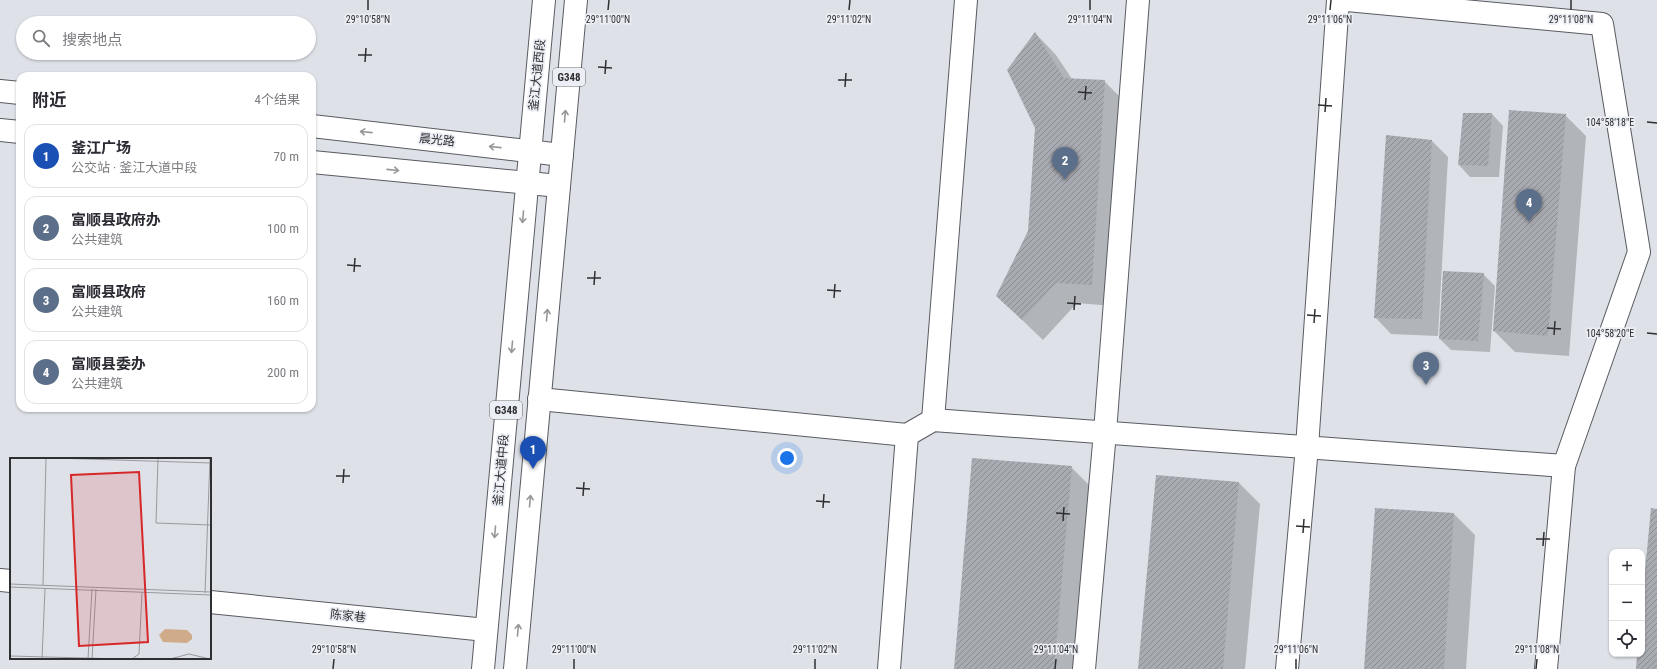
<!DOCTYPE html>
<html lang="zh">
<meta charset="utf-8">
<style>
:root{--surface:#fff;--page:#f2f2f3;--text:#2b2b33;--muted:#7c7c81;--line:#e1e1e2;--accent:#0f766e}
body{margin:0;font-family:"Roboto Condensed","Noto Sans SC",sans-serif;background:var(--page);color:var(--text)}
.controls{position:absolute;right:12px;bottom:12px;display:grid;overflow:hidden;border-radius:8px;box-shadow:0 1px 3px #0004}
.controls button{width:36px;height:36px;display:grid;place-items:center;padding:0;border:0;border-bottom:1px solid var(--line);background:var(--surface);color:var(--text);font:20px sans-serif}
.you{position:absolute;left:787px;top:458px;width:14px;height:14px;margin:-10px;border:3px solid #fff;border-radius:50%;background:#1a73e8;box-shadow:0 0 0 6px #1a73e833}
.badge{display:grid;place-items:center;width:26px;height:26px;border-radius:50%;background:var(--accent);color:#fff;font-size:13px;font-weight:700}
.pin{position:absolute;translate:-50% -33px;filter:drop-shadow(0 1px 2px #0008)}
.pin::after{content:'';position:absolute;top:21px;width:14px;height:12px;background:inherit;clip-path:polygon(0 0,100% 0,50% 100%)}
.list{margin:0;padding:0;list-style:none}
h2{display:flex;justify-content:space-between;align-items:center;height:52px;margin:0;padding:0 16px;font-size:17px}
h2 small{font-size:13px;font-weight:400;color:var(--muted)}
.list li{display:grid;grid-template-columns:26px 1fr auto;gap:12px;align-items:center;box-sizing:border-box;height:64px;margin:0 8px 8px;padding:0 8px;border:1px solid var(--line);border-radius:12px}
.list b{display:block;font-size:15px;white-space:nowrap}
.list p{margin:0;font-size:13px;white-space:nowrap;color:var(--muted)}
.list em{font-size:13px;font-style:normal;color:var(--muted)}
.icon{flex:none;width:22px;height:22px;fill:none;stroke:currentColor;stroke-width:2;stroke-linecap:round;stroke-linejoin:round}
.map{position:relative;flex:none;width:1657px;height:669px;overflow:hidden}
.search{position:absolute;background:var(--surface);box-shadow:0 1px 3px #0004;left:16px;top:16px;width:300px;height:44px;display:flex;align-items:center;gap:10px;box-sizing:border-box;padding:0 14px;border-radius:22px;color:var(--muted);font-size:15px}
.panel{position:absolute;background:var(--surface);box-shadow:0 1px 3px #0004;left:16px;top:72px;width:300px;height:340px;border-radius:12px}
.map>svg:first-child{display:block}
.shadow{fill:#0003}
.building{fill:url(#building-hatch)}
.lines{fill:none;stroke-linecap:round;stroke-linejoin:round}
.minor-casing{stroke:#595b61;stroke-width:24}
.major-casing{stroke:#595b61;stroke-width:24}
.minor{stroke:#fff;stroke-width:22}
.major{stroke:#fff;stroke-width:22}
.oneway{stroke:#969798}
.ticks{fill:none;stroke:#2e2f31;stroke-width:1.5}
.labels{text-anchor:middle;stroke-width:3.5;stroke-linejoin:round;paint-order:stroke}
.shield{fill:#eceef5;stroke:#67686c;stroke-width:1}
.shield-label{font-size:11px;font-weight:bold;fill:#2e2f31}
.street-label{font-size:12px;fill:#2e2f31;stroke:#eceef5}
.inset-road{fill:none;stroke:#989a9f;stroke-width:1}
.view{fill:#d62828;fill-opacity:0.15;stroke:#d62828;stroke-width:2}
.inset-edge{fill:none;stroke:#2e2f31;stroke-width:2}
.ticks-label{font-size:10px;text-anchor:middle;fill:#2e2f31;stroke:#eceef5;stroke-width:3.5;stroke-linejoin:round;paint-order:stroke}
</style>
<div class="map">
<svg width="1657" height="669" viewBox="0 0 1657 669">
<defs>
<pattern id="building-hatch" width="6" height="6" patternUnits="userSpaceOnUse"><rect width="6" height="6" fill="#a9abb2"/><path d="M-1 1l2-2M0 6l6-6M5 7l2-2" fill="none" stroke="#8a8c91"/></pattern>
</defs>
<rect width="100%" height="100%" fill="#dee1e8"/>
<!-- shadow -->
<g class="shadow">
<path d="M1036,34l20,21 16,24 32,2 21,21 -12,204 -36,-3 -34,37 -46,-44 32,-65 7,-103z"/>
<path d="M1464,114h28l11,12 -4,51h-29l-11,-12z"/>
<path d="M1565,115l21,21 -17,220 -54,-4 -21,-21z"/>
<path d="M1432,141l16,16 -10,179 -47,-2 -16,-17z"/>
<path d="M1483,274l12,12 -5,66 -39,-2 -11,-11z"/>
<path d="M1071,467l21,21 -15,181h-122z"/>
<path d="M1239,483l21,21 -15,165h-106z"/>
<path d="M1454,514l21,21 -9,134h-101z"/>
</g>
<!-- building -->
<g class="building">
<path d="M1035,32l29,46 41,2 -13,205 -36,-2 -34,37 -26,-24 32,-65 7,-103 -28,-58z"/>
<path d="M1509,110l57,4 -18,222 -55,-5z"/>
<path d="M1463,113h29l-4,53 -30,-1z"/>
<path d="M1386,135l46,5 -10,179 -48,-1z"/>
<path d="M1443,271l41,2 -6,68 -39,-2z"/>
<path d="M972,458l100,8 -18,203h-100z"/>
<path d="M1156,475l83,7 -16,187h-85z"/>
<path d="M1375,508l79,5 -10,156h-80z"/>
<path d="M1651,508l6,1v160h-21l1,-15h5v-51z"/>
</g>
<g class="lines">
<!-- minor casing -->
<g class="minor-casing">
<g id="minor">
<path d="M539,399l368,36 26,-15 631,46 75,-214 -37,-228 -255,-24"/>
<path d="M933,420l33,-420"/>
<path d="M0,580l11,1"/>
<path d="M210,602l276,28"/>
<path d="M889,669l18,-234"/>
<path d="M1084,669l21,-237 33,-432"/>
<path d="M1287,669l20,-222 31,-447"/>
<path d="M1546,669l18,-203"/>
</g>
</g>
<!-- major casing -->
<g class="major-casing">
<g id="major">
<path d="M0,91l20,2"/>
<path d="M312,126l250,29"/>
<path d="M0,130l20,2"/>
<path d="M312,162l247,24"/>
<path d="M483,669l61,-669"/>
<path d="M515,669l61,-669"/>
</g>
</g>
<!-- minor -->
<use href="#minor" class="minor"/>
<!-- major -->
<use href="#major" class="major"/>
</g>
<!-- one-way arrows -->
<defs><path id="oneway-shaft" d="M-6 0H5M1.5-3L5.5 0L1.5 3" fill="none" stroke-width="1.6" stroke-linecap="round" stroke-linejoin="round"/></defs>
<g class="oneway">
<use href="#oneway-shaft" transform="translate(565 116) rotate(-85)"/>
<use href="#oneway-shaft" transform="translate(366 132) rotate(-174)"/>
<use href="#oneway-shaft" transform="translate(495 147) rotate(-174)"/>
<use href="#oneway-shaft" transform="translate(393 170) rotate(6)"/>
<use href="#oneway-shaft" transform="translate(523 217) rotate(95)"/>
<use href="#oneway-shaft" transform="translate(547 315) rotate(-85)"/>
<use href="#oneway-shaft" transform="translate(512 347) rotate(95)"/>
<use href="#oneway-shaft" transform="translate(530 501) rotate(-85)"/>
<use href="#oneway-shaft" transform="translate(495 532) rotate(95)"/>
<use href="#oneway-shaft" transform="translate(518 630) rotate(-85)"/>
</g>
<!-- ticks -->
<path class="ticks" d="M368,10v-10M608,10l1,-10M849,10l1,-10M1090,10v-10M1330,10l1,-10M1571,10v-10M358,55h14M365,62l1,-14M598,67l14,1M605,74l1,-14M838,80h14M845,87l1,-14M1078,92l14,1M1085,100l1,-14M1318,105l14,1M1325,112l1,-14M1647,122l10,1M347,265l14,1M354,272l1,-14M587,278h14M594,285l1,-14M827,290l14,1M834,298l1,-14M1067,303l14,1M1074,310l1,-14M1307,315l14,1M1314,323l1,-14M1547,328l14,1M1647,333l10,1M1554,335l1,-14M336,476h14M343,483l1,-14M576,488l14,1M583,496l1,-14M816,501l14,1M823,508l1,-14M1056,513l14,1M1063,521l1,-14M1296,526l14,1M1303,533l1,-14M1536,539h14M1543,546l1,-14M333,669l1,-10M574,669v-10M815,669v-10M1055,669l1,-10M1296,669v-10M1536,669l1,-10"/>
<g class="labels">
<!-- shield labels -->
<g class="shield">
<rect x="553" y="68" width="32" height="18" rx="3"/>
<rect x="490" y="401" width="32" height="18" rx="3"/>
</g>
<g class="shield-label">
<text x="569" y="81">G348</text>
<text x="506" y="414">G348</text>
</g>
<!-- street labels -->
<g class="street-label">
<text transform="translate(537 75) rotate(-84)" y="4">釜江大道西段</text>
<text transform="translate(437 140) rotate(6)" y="4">晨光路</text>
<text transform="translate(501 470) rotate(-85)" y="4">釜江大道中段</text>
<text transform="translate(348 616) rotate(6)" y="4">陈家巷</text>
</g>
</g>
<!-- overview -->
<g transform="translate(10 458)">
<rect width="201" height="201" fill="#dee1e8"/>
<path d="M155,171l22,1 5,5v4l-5,4 -24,-1 -4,-7z" fill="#d0ab8a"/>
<path class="inset-road" d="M45,0l156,5M148,0l-2,65 55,2M0,126l201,8M33,127l3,-127M0,129l201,8M195,135l5,-135M0,198l113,3M32,201l3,-70M78,201l4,-70M82,201l4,-70M122,201l7,-5 3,-62M160,201l19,-5 21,5"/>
<path class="view" d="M129,14l9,170 -69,4 -8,-171z"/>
<rect width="201" height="201" class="inset-edge"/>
</g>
<g class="ticks-label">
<text x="368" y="23">29°10'58"N</text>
<text x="608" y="23">29°11'00"N</text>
<text x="849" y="23">29°11'02"N</text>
<text x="1090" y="23">29°11'04"N</text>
<text x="1330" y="23">29°11'06"N</text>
<text x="1571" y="23">29°11'08"N</text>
<text x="1610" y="126">104°58'18"E</text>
<text x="1610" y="337">104°58'20"E</text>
<text x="334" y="653">29°10'58"N</text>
<text x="574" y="653">29°11'00"N</text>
<text x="815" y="653">29°11'02"N</text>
<text x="1056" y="653">29°11'04"N</text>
<text x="1296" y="653">29°11'06"N</text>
<text x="1537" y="653">29°11'08"N</text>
</g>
</svg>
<div class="controls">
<button>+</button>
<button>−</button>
<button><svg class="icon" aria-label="locate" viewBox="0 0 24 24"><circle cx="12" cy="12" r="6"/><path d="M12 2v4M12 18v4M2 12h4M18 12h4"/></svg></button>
</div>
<div class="you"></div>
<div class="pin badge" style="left:533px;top:469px;background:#1a4fb4">1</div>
<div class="pin badge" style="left:1065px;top:180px;background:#5c6f8a">2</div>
<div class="pin badge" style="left:1426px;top:385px;background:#5c6f8a">3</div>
<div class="pin badge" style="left:1529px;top:222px;background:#5c6f8a">4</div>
<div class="search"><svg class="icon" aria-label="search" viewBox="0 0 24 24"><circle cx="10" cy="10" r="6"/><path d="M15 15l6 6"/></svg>搜索地点</div>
<section class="panel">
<h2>附近<small>4个结果</small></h2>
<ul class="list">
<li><span class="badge" style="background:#1a4fb4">1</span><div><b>釜江广场</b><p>公交站 · 釜江大道中段</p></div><em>70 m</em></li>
<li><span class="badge" style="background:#5c6f8a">2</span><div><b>富顺县政府办</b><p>公共建筑</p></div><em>100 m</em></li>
<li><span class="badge" style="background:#5c6f8a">3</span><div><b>富顺县政府</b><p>公共建筑</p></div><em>160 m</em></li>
<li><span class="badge" style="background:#5c6f8a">4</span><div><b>富顺县委办</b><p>公共建筑</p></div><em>200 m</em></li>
</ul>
</section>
</div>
